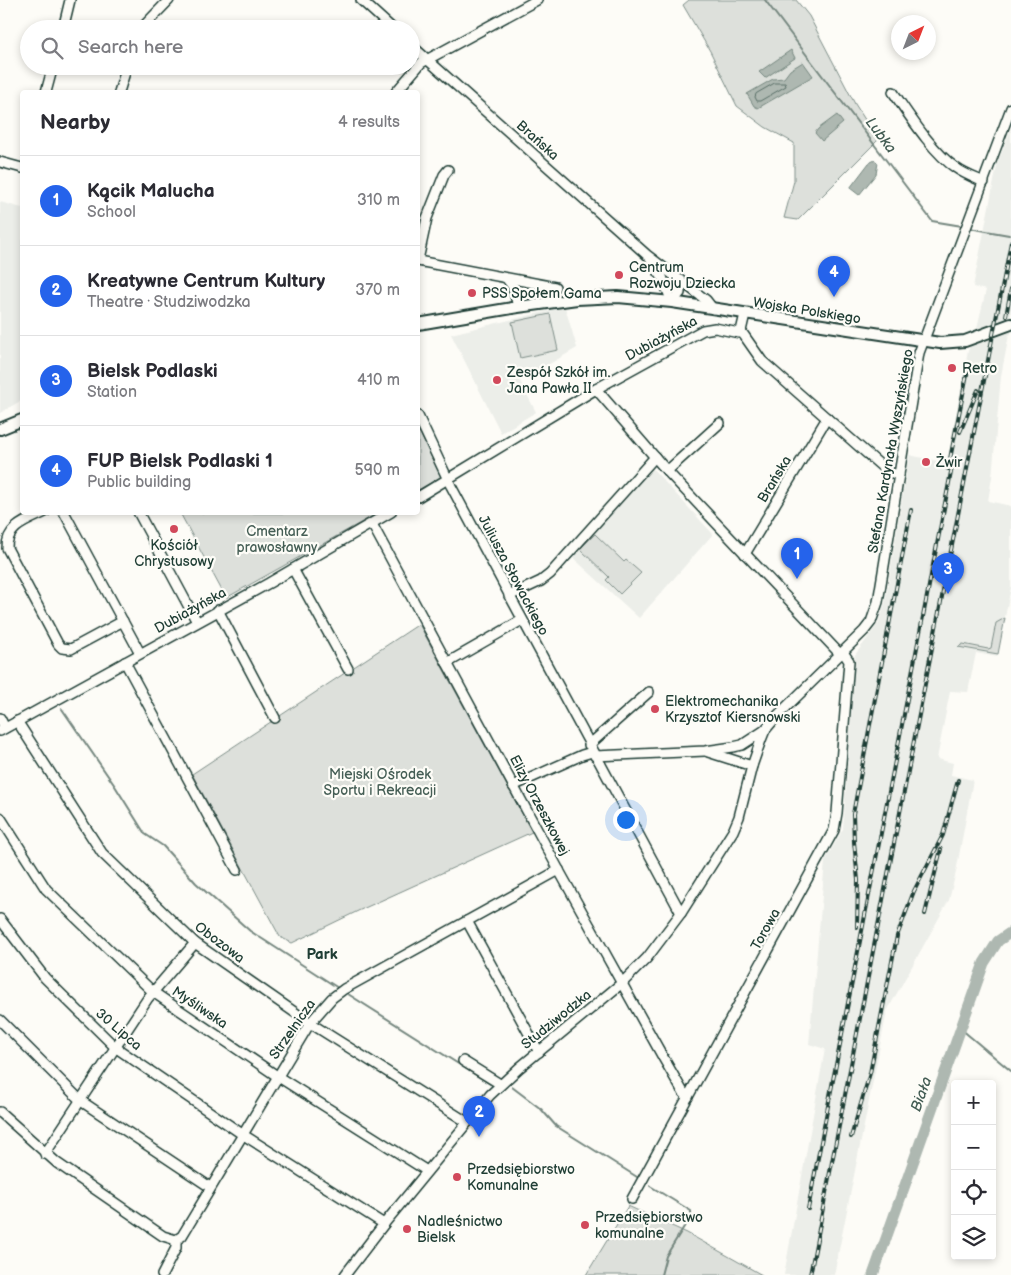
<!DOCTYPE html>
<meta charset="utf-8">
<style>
:root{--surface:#fff;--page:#f2f2f3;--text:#2b2b33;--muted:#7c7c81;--line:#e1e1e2;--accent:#2563eb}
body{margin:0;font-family:"Balsamiq Sans",sans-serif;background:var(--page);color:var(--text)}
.controls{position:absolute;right:15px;bottom:15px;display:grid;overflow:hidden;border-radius:5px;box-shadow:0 2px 8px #0003}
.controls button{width:45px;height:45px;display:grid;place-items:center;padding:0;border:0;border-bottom:1px solid var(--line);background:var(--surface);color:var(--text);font:25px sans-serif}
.compass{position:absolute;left:891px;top:15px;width:45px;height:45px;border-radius:50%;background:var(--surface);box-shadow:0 2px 8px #0003;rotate:42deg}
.you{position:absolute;left:625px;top:819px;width:18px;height:18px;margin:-12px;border:4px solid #fff;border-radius:50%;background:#1a73e8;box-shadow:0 0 0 8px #1a73e833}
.badge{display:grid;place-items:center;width:32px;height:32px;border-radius:50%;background:var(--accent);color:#fff;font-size:16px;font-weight:700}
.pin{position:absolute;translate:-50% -41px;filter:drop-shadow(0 1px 2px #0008)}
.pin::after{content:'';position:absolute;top:26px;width:18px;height:15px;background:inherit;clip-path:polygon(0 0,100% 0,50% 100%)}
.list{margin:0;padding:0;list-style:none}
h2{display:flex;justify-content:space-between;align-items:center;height:65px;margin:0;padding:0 20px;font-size:21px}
h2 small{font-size:16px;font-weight:400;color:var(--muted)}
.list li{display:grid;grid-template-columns:32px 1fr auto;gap:15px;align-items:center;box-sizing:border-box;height:90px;padding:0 20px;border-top:1px solid var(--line)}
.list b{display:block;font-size:19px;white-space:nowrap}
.list p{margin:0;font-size:16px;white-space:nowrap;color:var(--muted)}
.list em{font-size:16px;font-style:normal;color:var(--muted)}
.icon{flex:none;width:28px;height:28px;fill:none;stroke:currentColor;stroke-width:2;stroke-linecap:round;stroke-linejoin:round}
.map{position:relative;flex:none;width:1011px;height:1275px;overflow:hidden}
.search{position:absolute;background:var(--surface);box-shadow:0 2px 8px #0003;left:20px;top:20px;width:400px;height:55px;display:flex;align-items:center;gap:12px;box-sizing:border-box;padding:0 18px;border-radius:28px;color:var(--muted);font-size:19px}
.panel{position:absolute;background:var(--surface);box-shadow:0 2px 8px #0003;left:20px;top:90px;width:400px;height:425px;border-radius:5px}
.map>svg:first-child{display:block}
.built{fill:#eceee9}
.green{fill:#dde0db;stroke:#7e8e88}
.water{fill:#aeb8b1;stroke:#75877f}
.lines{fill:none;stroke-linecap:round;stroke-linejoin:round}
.shore{stroke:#586e66;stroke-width:1}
.stream{stroke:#75877f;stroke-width:2}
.river{stroke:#aeb8b1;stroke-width:11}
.minor-casing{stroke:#1f3d34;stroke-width:12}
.major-casing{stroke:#1f3d34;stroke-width:14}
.minor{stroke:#fdfcf7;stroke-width:9}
.major{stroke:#fdfcf7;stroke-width:10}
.rail-casing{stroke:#1f3d34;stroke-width:4}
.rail{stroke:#fdfcf7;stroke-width:2;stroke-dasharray:5.5;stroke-linecap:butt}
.poi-dot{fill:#d1495b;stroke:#fdfcf7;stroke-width:2}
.labels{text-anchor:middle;stroke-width:4.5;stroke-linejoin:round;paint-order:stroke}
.street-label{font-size:14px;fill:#1f3d34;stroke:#fdfcf7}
.poi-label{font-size:14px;fill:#1f3d34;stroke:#fdfcf7;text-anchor:start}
.park-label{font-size:14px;fill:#455e55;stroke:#fdfcf7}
.water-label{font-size:15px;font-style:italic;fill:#435c53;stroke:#fdfcf7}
.neighbourhood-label{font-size:15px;font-weight:bold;fill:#1f3d34;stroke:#fdfcf7}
</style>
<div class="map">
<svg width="1011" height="1275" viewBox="0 0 1011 1275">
<rect width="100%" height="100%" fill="#fdfcf7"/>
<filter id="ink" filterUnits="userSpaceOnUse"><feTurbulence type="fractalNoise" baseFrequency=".02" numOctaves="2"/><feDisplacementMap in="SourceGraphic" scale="10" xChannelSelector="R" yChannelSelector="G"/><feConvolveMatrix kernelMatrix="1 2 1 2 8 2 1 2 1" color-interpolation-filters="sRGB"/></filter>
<g filter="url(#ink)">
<!-- built -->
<g class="built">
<path d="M1011,129v205l-2,1 -8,41 -9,101 -4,24 23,5v81l-14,70 -21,-4 -8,39 -18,-1 -13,68 16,4 -2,12 22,5 -17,92 -7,28 -62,111 -53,264h-50l41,-226 -16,-5 16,-183 18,-32 12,-174 23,-31 7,-21 24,-148 38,8 21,-112 9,-23 9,-38 -13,-3 25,-126z"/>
<path d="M0,202l22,6v-2v194l-22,13z"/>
<path d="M565,307l12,41 -57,33 16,31 -35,21 -50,-99z"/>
<path d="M650,466l63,68 -74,84 -69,-63z"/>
</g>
<!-- green -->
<g class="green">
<path d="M689,0h107l13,16 46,88 23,36 -80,80 -14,-2 10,-37v-38l-29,-16 -28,-21 -27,-55 -27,-46z"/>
<path d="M550,314l8,36 -38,8 -8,-36z"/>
<path d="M418,429l23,48 -23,13z"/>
<path d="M180,513h198l-152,85z"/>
<path d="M595,534l29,28 2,-2 15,13 -21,21 -14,-14 3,-3 -29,-28z"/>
<path d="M1005,618l-7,36 -40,-7 5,-3 25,5 3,-1 5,-25z"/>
<path d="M419,624l113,208 -174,79 -66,32 -12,-6 -88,-163z"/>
<path d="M628,1206l59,27 75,42h-176z"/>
</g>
<!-- water -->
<g class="water">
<path d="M791,50l4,8 -30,20 -6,-6z"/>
<path d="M803,62l10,14 -55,32 -4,-2 -7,-12 26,-15 11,-1 6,-8z"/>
<path d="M837,115l6,8 -21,18 -7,-8 3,-4z"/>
<path d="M875,160l3,3 -2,11 -17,21 -9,-7 19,-25z"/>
</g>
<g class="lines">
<!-- shore -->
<path class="shore" d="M775,83h10l1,3 -26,15h-3l-2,-4 1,-3z"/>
<!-- stream -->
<g class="stream">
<path d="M765,0l167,221 30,5"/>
<path d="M969,228l40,7"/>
<path d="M62,709l53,77 30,48 18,12 33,37 54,48 88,57"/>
<path d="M348,994l142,90"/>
<path d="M961,1029l50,42"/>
<path d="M512,1087l29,22 15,17 81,51"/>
<path d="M650,1186l41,25v3"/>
<path d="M661,1275l5,-19 21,-34"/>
</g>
<!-- river -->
<path class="river" d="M873,1275l111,-312 14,-22 13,-9"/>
<!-- minor casing -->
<g class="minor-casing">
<g id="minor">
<path d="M361,0l32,29"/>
<path d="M63,29l7,-29"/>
<path d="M141,29l28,-29"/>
<path d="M411,45l236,210 59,45 7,9"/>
<path d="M46,92l7,-26"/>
<path d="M119,92l8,-26"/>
<path d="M396,92l25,-29 116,-63"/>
<path d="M893,92c16,23 40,61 63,76 8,6 19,10 28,14"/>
<path d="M0,162l22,6"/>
<path d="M418,260l9,-42 17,-43 4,-5"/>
<path d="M418,261l137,26"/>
<path d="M651,261l11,16 10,25 8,-9 1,-13"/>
<path d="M507,279l6,8 5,20"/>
<path d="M745,314l-4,17 21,30 126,111 11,3"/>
<path d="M596,389l71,82 173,183"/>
<path d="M418,416l33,70 61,114 169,313"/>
<path d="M667,471l53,-48"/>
<path d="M418,497l178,-108 107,-59 12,-2 24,5 2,-2"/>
<path d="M45,512c-16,8 -39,14 -38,36l51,96 4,4 9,1 52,-28"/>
<path d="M64,512l76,141"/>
<path d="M138,512l59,110"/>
<path d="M372,524l189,350 103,185 19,33 5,5"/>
<path d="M745,554l82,-136"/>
<path d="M293,569l55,100"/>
<path d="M509,596l32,-15 9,-7 105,-117"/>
<path d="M218,610l57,108"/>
<path d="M125,662l112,208"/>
<path d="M447,663l75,-43"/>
<path d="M0,718l5,10"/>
<path d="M17,721l85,132 93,90 115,80 157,99"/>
<path d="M0,731l269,-148 122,-71"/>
<path d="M589,745l60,-53"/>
<path d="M708,752l44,14"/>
<path d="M595,756l110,-5 28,-4 9,-2 23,-15"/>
<path d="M513,786l69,-31 10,-3"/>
<path d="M0,817l46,72 107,103 124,84 150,95"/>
<path d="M0,919l45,59 70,69 127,87 142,90"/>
<path d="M467,921l72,131"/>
<path d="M0,1020l81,81 129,86"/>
<path d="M463,1061l37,23"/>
<path d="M0,1112l57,51 106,73 13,4"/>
<path d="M45,1154l103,-156 47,-55"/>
<path d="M632,1199l202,-369 3,-17 12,-152 -6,-9"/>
<path d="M176,1240l6,-4 128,-213 22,-25 12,-9 215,-119"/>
<path d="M162,1275l14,-27v-8"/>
<path d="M345,1275l39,-51 106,-129 29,-27 103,-85 25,-25 34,-45 52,-82 6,-14 13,-51 9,-26 4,-10 11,-13 88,-86 7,-9 7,-20 41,-249 92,-245"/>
</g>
</g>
<!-- major casing -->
<g class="major-casing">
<g id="major">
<path d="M418,324l100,-17 59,-8 41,-2 54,5 268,41 25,-2 46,-17"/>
<path d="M0,429l22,-9"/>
</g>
</g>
<!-- minor -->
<use href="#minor" class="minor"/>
<!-- major -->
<use href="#major" class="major"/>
<!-- rail casing -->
<g class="rail-casing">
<g id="rail">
<path d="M1006,316l5,-27"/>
<path d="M960,432l18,-42"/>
<path d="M948,469l20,-100"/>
<path d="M925,914l16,-65"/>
<path d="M857,927l1,-47 -4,-38 -1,-28 58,-304"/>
<path d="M851,1137l19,-64 27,-137 17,-45 29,-56 15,-55"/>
<path d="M808,1209l145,-747"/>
<path d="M810,1275l201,-1033"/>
</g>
</g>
<!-- rail -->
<use href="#rail" class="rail"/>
</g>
</g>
<!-- markers -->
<g class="poi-dot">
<circle cx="619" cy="275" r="5"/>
<circle cx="472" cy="293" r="5"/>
<circle cx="952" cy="368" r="5"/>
<circle cx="497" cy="380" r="5"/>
<circle cx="926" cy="462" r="5"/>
<circle cx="174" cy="529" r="5"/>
<circle cx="655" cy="709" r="5"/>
<circle cx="457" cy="1177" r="5"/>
<circle cx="585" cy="1225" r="5"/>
<circle cx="407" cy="1229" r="5"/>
</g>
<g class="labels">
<!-- street labels -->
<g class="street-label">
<text transform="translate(538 140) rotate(42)" y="5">Brańska</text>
<text transform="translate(807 310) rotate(9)" y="5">Wojska Polskiego</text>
<text transform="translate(661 338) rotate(-28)" y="5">Dubiażyńska</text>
<text transform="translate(890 451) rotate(-80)" y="5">Stefana Kardynała Wyszyńskiego</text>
<text transform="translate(774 479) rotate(-59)" y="5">Brańska</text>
<text transform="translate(514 575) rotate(62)" y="5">Juliusza Słowackiego</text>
<text transform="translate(190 610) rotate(-29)" y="5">Dubiażyńska</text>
<text transform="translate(540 805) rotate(62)" y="5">Elizy Orzeszkowej</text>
<text transform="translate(765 929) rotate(-61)" y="5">Torowa</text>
<text transform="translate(220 942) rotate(37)" y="5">Obozowa</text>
<text transform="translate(200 1007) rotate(34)" y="5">Myśliwska</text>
<text transform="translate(556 1019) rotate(-39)" y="5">Studziwodzka</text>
<text transform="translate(119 1029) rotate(41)" y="5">30 Lipca</text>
<text transform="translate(292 1029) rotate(-55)" y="5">Strzelnicza</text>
</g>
<!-- poi labels -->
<g class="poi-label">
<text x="629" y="272">Centrum<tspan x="629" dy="16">Rozwoju Dziecka</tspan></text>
<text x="482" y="298">PSS Społem Gama</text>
<text x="962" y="373">Retro</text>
<text x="507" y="377">Zespół Szkół im.<tspan x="507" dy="16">Jana Pawła II</tspan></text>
<text x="936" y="467">Żwir</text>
<text x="174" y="550" text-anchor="middle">Kościół<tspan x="174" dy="16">Chrystusowy</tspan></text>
<text x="665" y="706">Elektromechanika<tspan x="665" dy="16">Krzysztof Kiersnowski</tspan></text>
<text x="467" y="1174">Przedsiębiorstwo<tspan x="467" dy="16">Komunalne</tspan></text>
<text x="595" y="1222">Przedsiębiorstwo<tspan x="595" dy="16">komunalne</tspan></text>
<text x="417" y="1226">Nadleśnictwo<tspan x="417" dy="16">Bielsk</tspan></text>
</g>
<!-- park labels -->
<g class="park-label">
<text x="277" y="536">Cmentarz<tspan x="277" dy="16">prawosławny</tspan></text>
<text x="380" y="779">Miejski Ośrodek<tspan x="380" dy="16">Sportu i Rekreacji</tspan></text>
</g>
<!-- water labels -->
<g class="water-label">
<text transform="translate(881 135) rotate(53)" y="5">Lubka</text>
<text transform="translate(921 1094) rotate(-70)" y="5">Biała</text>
</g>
<!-- neighbourhood labels -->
<g class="neighbourhood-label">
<text x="322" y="959">Park</text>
</g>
</g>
</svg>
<div class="controls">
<button>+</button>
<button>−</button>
<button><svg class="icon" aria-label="locate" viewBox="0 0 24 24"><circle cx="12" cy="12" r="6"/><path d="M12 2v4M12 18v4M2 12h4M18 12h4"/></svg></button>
<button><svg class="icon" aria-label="layers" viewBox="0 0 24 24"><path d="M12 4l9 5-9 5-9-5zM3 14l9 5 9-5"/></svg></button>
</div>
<svg class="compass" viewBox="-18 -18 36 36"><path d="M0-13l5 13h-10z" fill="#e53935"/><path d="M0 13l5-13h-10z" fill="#7c7c81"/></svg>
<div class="you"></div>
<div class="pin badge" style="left:797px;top:579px">1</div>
<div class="pin badge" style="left:479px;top:1137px">2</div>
<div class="pin badge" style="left:948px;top:594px">3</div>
<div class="pin badge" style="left:834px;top:297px">4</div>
<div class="search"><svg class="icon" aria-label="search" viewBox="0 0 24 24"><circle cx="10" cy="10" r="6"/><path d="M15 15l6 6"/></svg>Search here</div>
<section class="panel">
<h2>Nearby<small>4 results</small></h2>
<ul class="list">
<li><span class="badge">1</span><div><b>Kącik Malucha</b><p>School</p></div><em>310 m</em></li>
<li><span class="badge">2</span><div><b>Kreatywne Centrum Kultury</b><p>Theatre · Studziwodzka</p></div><em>370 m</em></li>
<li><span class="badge">3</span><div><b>Bielsk Podlaski</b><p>Station</p></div><em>410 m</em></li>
<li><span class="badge">4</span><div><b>FUP Bielsk Podlaski 1</b><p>Public building</p></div><em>590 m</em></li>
</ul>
</section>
</div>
